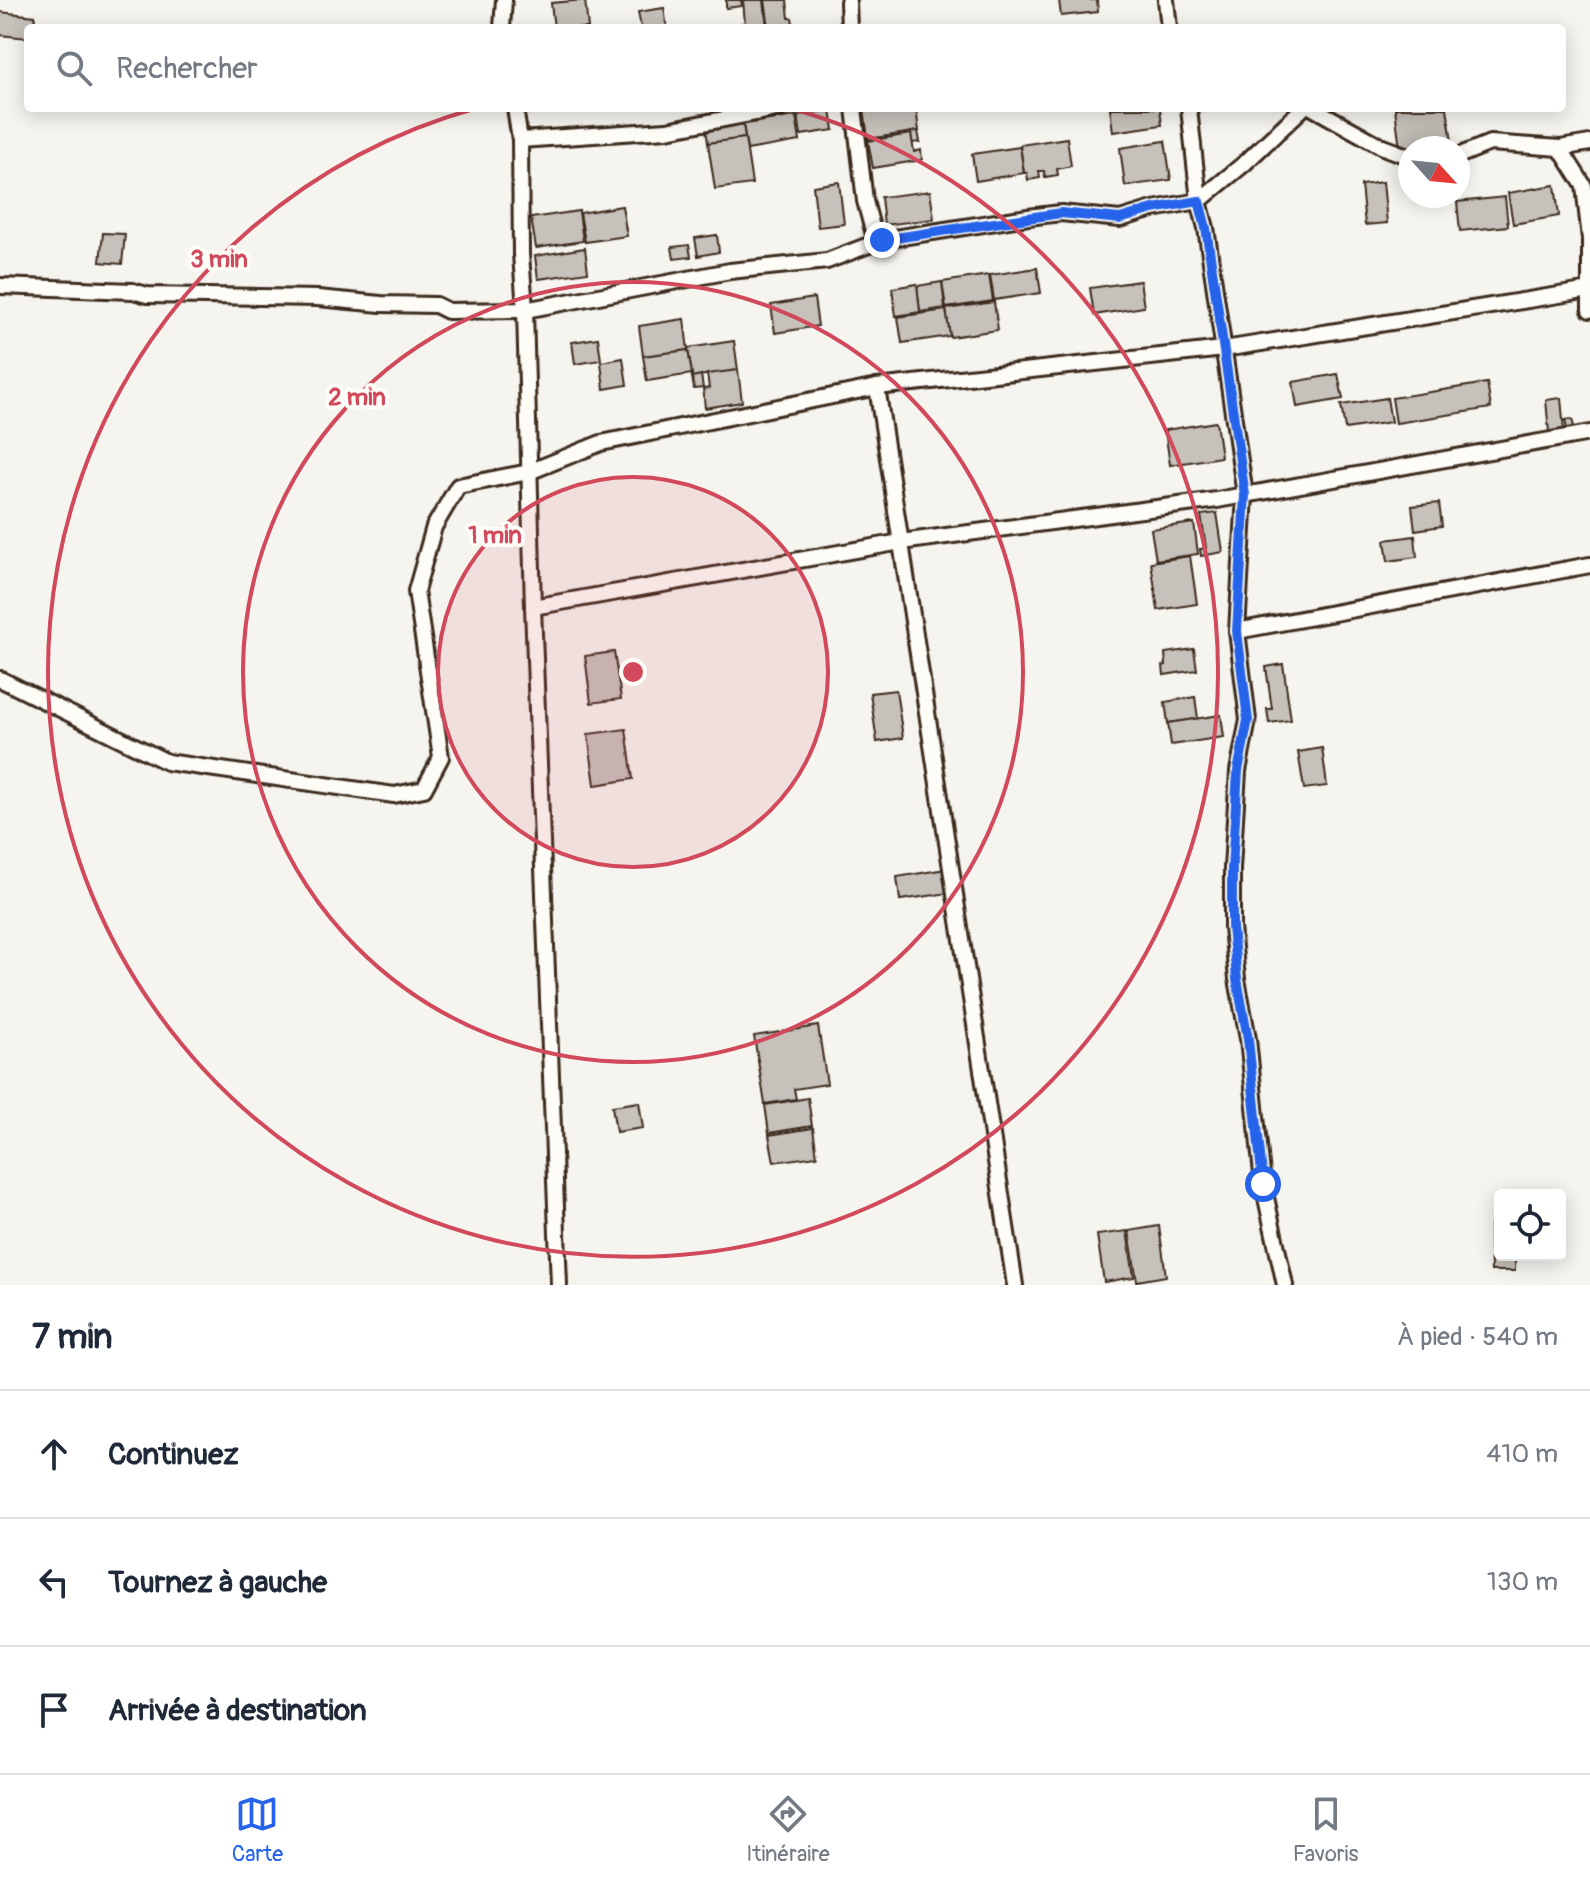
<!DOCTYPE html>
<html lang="fr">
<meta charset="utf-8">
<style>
:root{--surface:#fff;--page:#f6f6f7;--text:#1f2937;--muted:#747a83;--line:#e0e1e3;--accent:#2563eb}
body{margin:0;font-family:Pangolin,sans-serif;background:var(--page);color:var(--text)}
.controls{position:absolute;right:24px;bottom:24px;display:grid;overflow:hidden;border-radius:8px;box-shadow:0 4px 20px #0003}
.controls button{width:72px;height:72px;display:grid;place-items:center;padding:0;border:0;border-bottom:2px solid var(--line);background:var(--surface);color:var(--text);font:40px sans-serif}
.compass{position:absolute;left:1398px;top:136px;width:72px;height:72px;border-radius:50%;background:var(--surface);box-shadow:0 4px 20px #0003;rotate:117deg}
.stop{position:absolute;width:24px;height:24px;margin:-18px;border:6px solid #2563eb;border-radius:50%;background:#fff}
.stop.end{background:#2563eb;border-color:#fff;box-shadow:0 2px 8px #0008}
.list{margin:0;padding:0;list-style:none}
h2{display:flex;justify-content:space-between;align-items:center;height:104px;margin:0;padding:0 32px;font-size:34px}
h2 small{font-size:26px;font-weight:400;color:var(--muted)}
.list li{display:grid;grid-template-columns:52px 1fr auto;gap:24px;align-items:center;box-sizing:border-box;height:128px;padding:0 32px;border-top:2px solid var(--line)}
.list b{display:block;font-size:30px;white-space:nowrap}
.list em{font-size:26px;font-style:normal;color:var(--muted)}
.icon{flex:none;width:44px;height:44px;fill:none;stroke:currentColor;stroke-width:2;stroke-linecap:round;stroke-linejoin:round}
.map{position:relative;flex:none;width:1590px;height:1285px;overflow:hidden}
.search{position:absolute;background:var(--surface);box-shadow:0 4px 20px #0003;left:24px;right:24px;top:24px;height:88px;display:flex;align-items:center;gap:20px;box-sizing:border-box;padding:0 28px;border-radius:8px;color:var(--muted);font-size:30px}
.sheet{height:488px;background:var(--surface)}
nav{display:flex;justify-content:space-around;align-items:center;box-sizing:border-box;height:112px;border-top:2px solid var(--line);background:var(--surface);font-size:22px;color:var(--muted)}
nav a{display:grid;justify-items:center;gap:4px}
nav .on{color:var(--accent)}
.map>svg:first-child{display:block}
.building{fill:#c7c1bb;stroke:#3b2a1e;stroke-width:2}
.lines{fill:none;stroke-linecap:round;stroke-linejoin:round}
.street-casing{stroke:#3b2a1e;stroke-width:20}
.street{stroke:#fdfcf7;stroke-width:14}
.route{stroke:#2563eb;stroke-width:10}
.ring{fill:none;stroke:#d1495b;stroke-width:4}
.centre{fill:#d1495b;stroke:#fdfcf7;stroke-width:4}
.ring-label{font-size:24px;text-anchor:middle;font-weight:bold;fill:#d1495b;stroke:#fdfcf7;stroke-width:8;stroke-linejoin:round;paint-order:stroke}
</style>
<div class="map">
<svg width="1590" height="1285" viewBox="0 0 1590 1285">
<rect width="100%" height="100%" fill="#f5f4ee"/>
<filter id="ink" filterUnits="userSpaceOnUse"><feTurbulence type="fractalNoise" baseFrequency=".0125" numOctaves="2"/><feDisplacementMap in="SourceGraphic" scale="16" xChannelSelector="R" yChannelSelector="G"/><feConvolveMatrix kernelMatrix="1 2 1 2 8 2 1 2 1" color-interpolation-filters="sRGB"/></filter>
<g filter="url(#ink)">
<!-- building -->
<g class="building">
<path d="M585,0l3,28h-34l-3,-25z"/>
<path d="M726,0h15l1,6 -16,2z"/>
<path d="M743,0h21l3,28h-25v-5h3z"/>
<path d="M765,0h22l2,18h3l2,10h-25z"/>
<path d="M1059,0h38l1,12 -37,4z"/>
<path d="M664,8l3,20h-26l-3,-16z"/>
<path d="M0,12l35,4 -1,12h-6v10l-28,-3z"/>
<path d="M864,108h52l3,23 -51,8z"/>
<path d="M1110,108h50l2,17 -49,7z"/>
<path d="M1395,108h52l5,34 -52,7z"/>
<path d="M831,110l3,20 -33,5 -3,-20z"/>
<path d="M796,116l4,25 -53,9 -4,-26z"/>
<path d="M743,124l2,14 -37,5 -2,-14z"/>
<path d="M918,131l2,11 -8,1 -1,-11z"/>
<path d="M911,134l3,18 7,-2 1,10 -49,8 -5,-27z"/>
<path d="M745,138l7,46 -37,5 -7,-46z"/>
<path d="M1067,138l4,28 -14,3 1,6 -13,2 -1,-6h-5l1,7 -12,2 -1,-7h-3l-4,-28z"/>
<path d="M1165,141l6,39 -46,6 -5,-38z"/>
<path d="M1020,147l4,26 -48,8 -4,-27z"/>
<path d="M839,182l5,42 -26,3 -5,-41z"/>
<path d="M1383,182l4,41 -22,2 -4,-40z"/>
<path d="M1555,185l4,31 -46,8 -5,-31z"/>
<path d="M930,191l4,28 -50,6 -3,-28z"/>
<path d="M1505,197l3,29 -48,5 -3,-29z"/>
<path d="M622,206l5,30 -42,6 -5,-29z"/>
<path d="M579,211l4,30 -47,7 -5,-30z"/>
<path d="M103,233l22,1 -3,30 -22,-2z"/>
<path d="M717,235l2,17 -21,4 -3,-18z"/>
<path d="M689,245l2,12 -17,2 -2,-12z"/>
<path d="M585,248l3,24 -50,7 -3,-23z"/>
<path d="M1037,268l4,25 -47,7 -4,-25z"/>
<path d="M989,275l4,26 -47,7 -4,-26z"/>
<path d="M1140,281l4,26 -50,8 -4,-27z"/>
<path d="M942,282l3,26 -25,4 -3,-26z"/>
<path d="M917,284l3,28 -24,4 -4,-28z"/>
<path d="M814,298l4,28 -43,7 -4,-28z"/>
<path d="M994,302l4,28 -48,7 -4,-28z"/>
<path d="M946,310l4,26 -48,7 -4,-26z"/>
<path d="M684,319l4,31 -45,6 -4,-30z"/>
<path d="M598,338l3,22 -26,4 -3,-22z"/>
<path d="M734,341l4,29 -46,7 -4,-29z"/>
<path d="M688,350l4,24 -45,7 -4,-25z"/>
<path d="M623,358l4,27 -23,4 -3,-27z"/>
<path d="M738,370l4,32 -37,6 -2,-19 6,-1 -2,-14z"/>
<path d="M1338,374l5,25 -46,8 -4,-25z"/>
<path d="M701,375l2,13 -9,1 -2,-12z"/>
<path d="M1487,383l4,25 -95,15 -4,-25z"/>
<path d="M1387,398l4,24 -46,7 -4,-24z"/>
<path d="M1561,398l3,33 -15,1 -3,-32z"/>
<path d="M1572,419l2,8 -7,2 -2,-9z"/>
<path d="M1216,422l5,35 -51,8 -5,-35z"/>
<path d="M1439,503l3,23 -27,4 -3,-24z"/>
<path d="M1217,513l6,39 -22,4 -1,-7 6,-1 -5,-33z"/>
<path d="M1194,523l4,31 -42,6 -5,-31z"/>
<path d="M1415,536l2,21 -29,4 -3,-21z"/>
<path d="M1190,556l7,48 -39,6 -7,-48z"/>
<path d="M1194,649l3,21 -33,5 -1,-9 3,-1 -1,-12z"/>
<path d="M614,652l7,47 -30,4 -6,-47z"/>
<path d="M1283,664l8,56 -22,3 -2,-14h5l-6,-42z"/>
<path d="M896,690l7,48 -26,4 -7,-49z"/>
<path d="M1195,697l3,22 -30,4 -3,-21z"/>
<path d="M1221,715l3,22 -53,8 -3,-22z"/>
<path d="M626,729l7,50 -38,6 -7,-51z"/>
<path d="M1322,748l5,38 -23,3 -6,-37z"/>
<path d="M946,869l3,24 -49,7 -3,-23z"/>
<path d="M818,1026l9,58 -33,5 2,10 -31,5 -11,-68z"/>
<path d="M808,1098l4,28 -43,7 -4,-28z"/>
<path d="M639,1102l4,26 -27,4 -4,-26z"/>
<path d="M813,1128l4,28 -43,6 -5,-27z"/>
<path d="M1490,1225h10v30h15v16h-24z"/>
<path d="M1159,1226l7,50 -29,5 -8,-50z"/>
<path d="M1127,1231l7,46 -30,5 -7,-47z"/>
</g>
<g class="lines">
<!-- street casing -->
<g class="street-casing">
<g id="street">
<path d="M1166,0l3,28"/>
<path d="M848,2l1,26"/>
<path d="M502,28l2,-28"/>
<path d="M515,108l5,32 1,114 4,56 8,297 26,678"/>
<path d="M854,108l11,93 11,41"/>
<path d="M1189,108l10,93 7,27 39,267 -8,136 11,89 -10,51 -6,97v59l5,52 11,60 15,145 22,101"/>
<path d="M1313,108l70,39 27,10"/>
<path d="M520,140l147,-10 114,-22"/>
<path d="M1560,148l24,38 6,53v71"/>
<path d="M1458,156l32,-13 70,5 30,-5"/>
<path d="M0,286l133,5 14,4 171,3 63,6 55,1 12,6 77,-1 205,-39 97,-10 55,-21 146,-23 33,-4 59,6 33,-10 46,-8 46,-38 58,-55"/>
<path d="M877,387l138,898"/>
<path d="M533,607l368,-65 316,-42 373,-67"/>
<path d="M1237,631l353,-66"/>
<path d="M0,679l167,83 227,33 30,-6 17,-32 -25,-166 18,-64 24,-41 71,-14 72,-29 276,-56 347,-38 366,-59"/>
</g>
</g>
<!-- street -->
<use href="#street" class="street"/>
</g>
</g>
<g class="lines" filter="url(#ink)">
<!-- route -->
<path class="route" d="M882,240l179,-27 59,6 33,-10 46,-8 7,27 39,267 -8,136 11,89 -10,51 -6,97v59l5,52 11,60 15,145"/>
</g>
<!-- distance rings -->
<circle cx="633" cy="672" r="195" fill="#d1495b" fill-opacity=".12"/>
<g class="ring">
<circle cx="633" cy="672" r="195"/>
<circle cx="633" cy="672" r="390"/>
<path d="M789 108A585 585 0 1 1 477 108"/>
</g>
<circle cx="633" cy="672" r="12" class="centre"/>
<g class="ring-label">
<text x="219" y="267">3 min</text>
<text x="357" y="405">2 min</text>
<text x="495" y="543">1 min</text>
</g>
</svg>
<div class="controls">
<button><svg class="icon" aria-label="locate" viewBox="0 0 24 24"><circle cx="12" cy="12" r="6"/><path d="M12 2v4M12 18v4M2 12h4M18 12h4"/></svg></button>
</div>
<svg class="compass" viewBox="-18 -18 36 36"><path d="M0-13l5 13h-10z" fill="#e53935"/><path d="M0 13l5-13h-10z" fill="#747a83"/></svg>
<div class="stop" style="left:1263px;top:1184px"></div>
<div class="stop end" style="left:882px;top:240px"></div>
<div class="search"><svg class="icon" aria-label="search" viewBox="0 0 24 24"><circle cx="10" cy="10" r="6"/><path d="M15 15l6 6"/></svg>Rechercher</div>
</div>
<section class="sheet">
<h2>7 min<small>À pied · 540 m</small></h2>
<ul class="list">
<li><svg class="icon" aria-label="ahead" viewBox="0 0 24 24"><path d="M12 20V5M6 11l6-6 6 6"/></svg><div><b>Continuez</b></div><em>410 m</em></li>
<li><svg class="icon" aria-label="left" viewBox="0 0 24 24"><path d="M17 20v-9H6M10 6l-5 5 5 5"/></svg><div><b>Tournez à gauche</b></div><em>130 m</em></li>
<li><svg class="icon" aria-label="arrive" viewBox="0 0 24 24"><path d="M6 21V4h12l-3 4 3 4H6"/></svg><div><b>Arrivée à destination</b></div></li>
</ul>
</section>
<nav>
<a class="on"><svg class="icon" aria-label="map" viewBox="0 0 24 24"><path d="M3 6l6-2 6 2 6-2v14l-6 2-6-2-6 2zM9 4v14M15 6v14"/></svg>Carte</a>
<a><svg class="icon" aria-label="directions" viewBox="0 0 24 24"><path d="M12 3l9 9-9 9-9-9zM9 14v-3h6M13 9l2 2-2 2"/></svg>Itinéraire</a>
<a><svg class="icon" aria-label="saved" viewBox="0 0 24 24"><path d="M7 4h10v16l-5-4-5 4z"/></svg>Favoris</a>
</nav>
